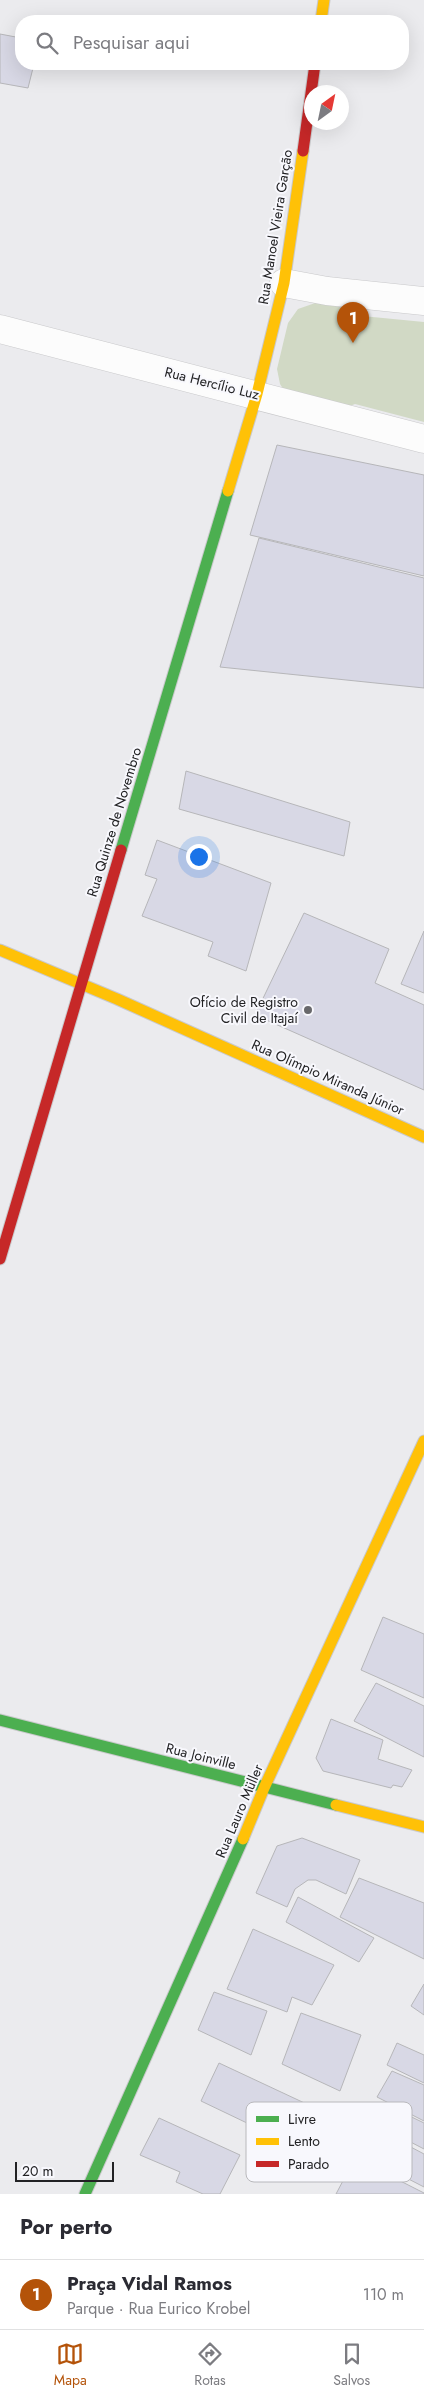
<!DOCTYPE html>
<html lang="pt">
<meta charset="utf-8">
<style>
:root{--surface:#fff;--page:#f2f2f3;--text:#2b2b33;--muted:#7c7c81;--line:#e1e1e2;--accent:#b45309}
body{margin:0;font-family:Jost,sans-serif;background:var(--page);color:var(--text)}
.compass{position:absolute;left:304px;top:85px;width:45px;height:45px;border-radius:50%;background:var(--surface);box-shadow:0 5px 20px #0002;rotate:33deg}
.scale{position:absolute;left:15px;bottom:12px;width:99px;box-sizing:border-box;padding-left:5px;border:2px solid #222224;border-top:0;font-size:14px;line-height:18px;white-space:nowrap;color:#222224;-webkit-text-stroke:4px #f8f8fd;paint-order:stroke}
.you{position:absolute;left:198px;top:856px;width:18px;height:18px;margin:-12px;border:4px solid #fff;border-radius:50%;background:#1a73e8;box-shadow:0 0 0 8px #1a73e833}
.badge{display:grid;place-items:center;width:32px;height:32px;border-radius:50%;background:var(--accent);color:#fff;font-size:16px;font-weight:700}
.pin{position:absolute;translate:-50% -41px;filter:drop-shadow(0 1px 2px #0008)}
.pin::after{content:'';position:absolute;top:26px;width:18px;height:15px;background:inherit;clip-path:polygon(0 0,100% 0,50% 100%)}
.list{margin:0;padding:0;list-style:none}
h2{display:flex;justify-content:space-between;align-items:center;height:65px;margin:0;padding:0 20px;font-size:21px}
h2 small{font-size:16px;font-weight:400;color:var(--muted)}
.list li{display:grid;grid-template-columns:32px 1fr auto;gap:15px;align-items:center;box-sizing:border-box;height:70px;padding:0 20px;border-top:1px solid var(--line)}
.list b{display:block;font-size:19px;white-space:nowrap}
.list p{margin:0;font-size:16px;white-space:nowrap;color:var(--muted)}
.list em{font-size:16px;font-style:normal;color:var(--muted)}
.icon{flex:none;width:28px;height:28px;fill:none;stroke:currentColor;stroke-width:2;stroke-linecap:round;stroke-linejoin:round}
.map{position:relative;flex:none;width:424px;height:2194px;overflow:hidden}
.search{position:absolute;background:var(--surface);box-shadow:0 5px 20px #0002;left:15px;right:15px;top:15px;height:55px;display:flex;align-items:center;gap:12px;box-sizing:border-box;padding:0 18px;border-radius:20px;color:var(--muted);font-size:19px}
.sheet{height:135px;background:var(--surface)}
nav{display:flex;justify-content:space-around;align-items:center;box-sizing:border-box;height:70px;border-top:1px solid var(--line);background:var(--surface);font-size:14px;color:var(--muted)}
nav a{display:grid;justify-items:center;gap:2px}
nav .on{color:var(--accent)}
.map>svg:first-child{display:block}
.green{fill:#d1d9c5}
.building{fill:#d8d8e5;stroke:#b6b6b9}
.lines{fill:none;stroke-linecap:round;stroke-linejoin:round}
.street-casing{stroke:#c9c9cb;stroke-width:29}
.fast-casing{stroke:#c9c9cb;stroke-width:13}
.slow-casing{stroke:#c9c9cb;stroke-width:13}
.jam-casing{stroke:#c9c9cb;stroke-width:13}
.street{stroke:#fcfcfc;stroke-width:28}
.fast{stroke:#4caf50;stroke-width:11}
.slow{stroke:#ffc107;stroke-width:11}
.jam{stroke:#c62828;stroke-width:11}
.poi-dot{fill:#68686b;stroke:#f8f8fd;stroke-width:2}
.labels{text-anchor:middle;stroke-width:4;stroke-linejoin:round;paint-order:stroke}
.street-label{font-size:14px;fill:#222224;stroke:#f8f8fd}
.poi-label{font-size:14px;fill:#222224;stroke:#f8f8fd;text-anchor:end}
.key{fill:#f8f8fd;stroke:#b8b8bc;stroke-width:1}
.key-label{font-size:14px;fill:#222224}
</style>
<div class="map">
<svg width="424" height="2194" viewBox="0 0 424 2194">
<rect width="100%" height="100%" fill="#ebebee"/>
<!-- green -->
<path class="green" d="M318,302l25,3 9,10 72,7v100l-69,-18 -16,6 -54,-18 -5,-8 -3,-15 11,-46 10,-14z"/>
<!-- building -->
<g class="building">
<path d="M0,34l21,4v26h13l-6,24 -28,-5z"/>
<path d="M277,445l147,30v101l-174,-41z"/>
<path d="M259,538l165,40v110l-204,-21z"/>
<path d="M186,771l164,51 -6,34 -165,-47z"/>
<path d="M157,840l114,43 -25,88 -38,-15 5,-14 -71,-26 15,-37 -12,-4z"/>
<path d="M304,913l85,36 -14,34 49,22v85l-169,-75z"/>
<path d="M424,931v62l-23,-9z"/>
<path d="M383,1617l41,17v64l-63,-28z"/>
<path d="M376,1683l48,23v51l-70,-36z"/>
<path d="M331,1719l52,21 -5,19 34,11 -10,17 -9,-2 -2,3 -68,-17 -7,-13z"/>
<path d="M302,1838l58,22 -14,34 -30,-14h-8l-13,9 -8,18 -31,-14 21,-47z"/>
<path d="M359,1878l65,25v56l-84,-42z"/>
<path d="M298,1897l76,41 -15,24 -73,-40z"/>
<path d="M253,1929l81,36 -22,40 -20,-8 -5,15 -60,-23z"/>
<path d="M424,1984v31l-13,-9z"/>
<path d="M214,1992l53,19 -16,44 -53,-25z"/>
<path d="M301,2013l60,22 -21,56 -58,-27z"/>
<path d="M397,2043l27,12v28l-37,-18z"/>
<path d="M219,2063l94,44 -18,39 -94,-45z"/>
<path d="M392,2071l32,14v36l-47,-24z"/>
<path d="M389,2106l35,17v26l-48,-25z"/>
<path d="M159,2118l81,37 -20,39h-17l-27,-12 4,-10 -40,-17z"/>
<path d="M373,2127l51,27v33l-66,-34z"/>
<path d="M355,2158l69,35v1h-88z"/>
</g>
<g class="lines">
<!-- street casing -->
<g class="street-casing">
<g id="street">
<path d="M284,283l43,8 97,10"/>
<path d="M0,329l424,110"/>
</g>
</g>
<!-- fast casing -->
<g class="fast-casing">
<g id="fast">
<path d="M121,850l107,-359"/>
<path d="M0,1720l336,85"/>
<path d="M85,2194l158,-355"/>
</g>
</g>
<!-- slow casing -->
<g class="slow-casing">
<g id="slow">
<path d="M321,21l3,-21"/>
<path d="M228,491l29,-97 27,-111 19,-132"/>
<path d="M0,950l117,49 307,138"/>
<path d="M336,1805l88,22"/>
<path d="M243,1839l21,-51 160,-347"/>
</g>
</g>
<!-- jam casing -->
<g class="jam-casing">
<g id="jam">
<path d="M303,151l12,-87"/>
<path d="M0,1259l121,-409"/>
</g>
</g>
<!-- street -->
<use href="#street" class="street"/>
<!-- fast -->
<use href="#fast" class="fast"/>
<!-- slow -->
<use href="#slow" class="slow"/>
<!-- jam -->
<use href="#jam" class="jam"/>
</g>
<!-- markers -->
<circle class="poi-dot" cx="308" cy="1010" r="5"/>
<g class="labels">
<!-- street labels -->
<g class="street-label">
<text transform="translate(275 227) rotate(-81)" y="5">Rua Manoel Vieira Garção</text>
<text transform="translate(212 383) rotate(14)" y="5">Rua Hercílio Luz</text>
<text transform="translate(114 822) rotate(-73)" y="5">Rua Quinze de Novembro</text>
<text transform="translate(328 1077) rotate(24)" y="5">Rua Olímpio Miranda Júnior</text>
<text transform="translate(201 1756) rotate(14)" y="5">Rua Joinville</text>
<text transform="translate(239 1811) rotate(-67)" y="5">Rua Lauro Müller</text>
</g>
<!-- poi labels -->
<g class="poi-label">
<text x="298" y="1007">Ofício de Registro<tspan x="298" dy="16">Civil de Itajaí</tspan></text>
</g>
</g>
<!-- legend -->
<rect x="246" y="2102" width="166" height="80" rx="8" class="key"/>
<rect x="256" y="2116" width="23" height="6" fill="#4caf50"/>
<rect x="256" y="2138" width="23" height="7" fill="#ffc107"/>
<rect x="256" y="2161" width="23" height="6" fill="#c62828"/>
<g class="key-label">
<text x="288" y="2124">Livre</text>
<text x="288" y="2146">Lento</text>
<text x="288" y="2169">Parado</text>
</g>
</svg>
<svg class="compass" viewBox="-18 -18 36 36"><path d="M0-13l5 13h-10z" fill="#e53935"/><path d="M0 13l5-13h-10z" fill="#7c7c81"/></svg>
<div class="scale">20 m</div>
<div class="you"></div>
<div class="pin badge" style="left:353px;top:343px">1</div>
<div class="search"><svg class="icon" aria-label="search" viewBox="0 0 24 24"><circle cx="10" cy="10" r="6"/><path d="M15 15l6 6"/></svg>Pesquisar aqui</div>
</div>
<section class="sheet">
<h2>Por perto<small></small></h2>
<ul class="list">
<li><span class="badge">1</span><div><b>Praça Vidal Ramos</b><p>Parque · Rua Eurico Krobel</p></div><em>110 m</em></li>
</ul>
</section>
<nav>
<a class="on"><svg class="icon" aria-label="map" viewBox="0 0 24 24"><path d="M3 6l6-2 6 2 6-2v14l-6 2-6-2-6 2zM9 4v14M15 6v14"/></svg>Mapa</a>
<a><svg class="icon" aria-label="directions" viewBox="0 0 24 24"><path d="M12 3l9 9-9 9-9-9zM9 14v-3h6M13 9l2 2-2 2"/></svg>Rotas</a>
<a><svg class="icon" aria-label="saved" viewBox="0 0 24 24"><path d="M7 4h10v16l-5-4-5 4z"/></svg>Salvos</a>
</nav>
